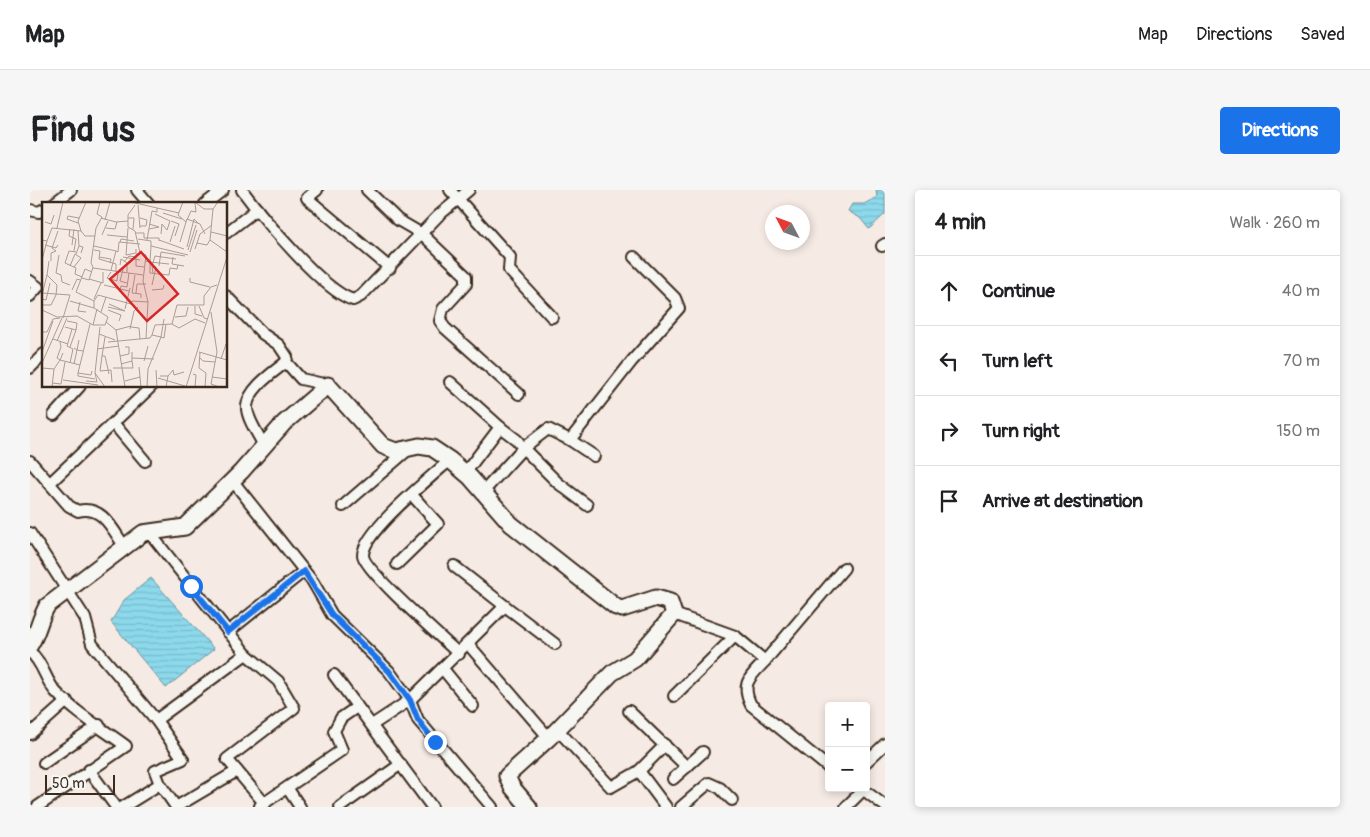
<!DOCTYPE html>
<meta charset="utf-8">
<style>
:root{--surface:#fff;--page:#f6f6f6;--text:#202124;--muted:#757577;--line:#e0e0e0;--accent:#1a73e8}
body{margin:0;font-family:Pangolin,sans-serif;background:var(--page);color:var(--text)}
.controls{position:absolute;right:15px;bottom:15px;display:grid;overflow:hidden;border-radius:5px;box-shadow:0 2px 8px #0003}
.controls button{width:45px;height:45px;display:grid;place-items:center;padding:0;border:0;border-bottom:1px solid var(--line);background:var(--surface);color:var(--text);font:25px sans-serif}
.compass{position:absolute;left:735px;top:15px;width:45px;height:45px;border-radius:50%;background:var(--surface);box-shadow:0 2px 8px #0003;rotate:311deg}
.scale{position:absolute;left:15px;bottom:12px;width:70px;box-sizing:border-box;padding-left:5px;border:2px solid #3b2a1e;border-top:0;font-size:14px;line-height:18px;white-space:nowrap;color:#3b2a1e;-webkit-text-stroke:4px #f6f6f2;paint-order:stroke}
.stop{position:absolute;width:15px;height:15px;margin:-11px;border:4px solid #1a73e8;border-radius:50%;background:#fff}
.stop.end{background:#1a73e8;border-color:#fff;box-shadow:0 1px 5px #0008}
.list{margin:0;padding:0;list-style:none}
h2{display:flex;justify-content:space-between;align-items:center;height:65px;margin:0;padding:0 20px;font-size:21px}
h2 small{font-size:16px;font-weight:400;color:var(--muted)}
.list li{display:grid;grid-template-columns:32px 1fr auto;gap:15px;align-items:center;box-sizing:border-box;height:70px;padding:0 20px;border-top:1px solid var(--line)}
.list b{display:block;font-size:19px;white-space:nowrap}
.list em{font-size:16px;font-style:normal;color:var(--muted)}
.icon{flex:none;width:28px;height:28px;fill:none;stroke:currentColor;stroke-width:2;stroke-linecap:round;stroke-linejoin:round}
.map{position:relative;flex:none;width:855px;height:617px;overflow:hidden;border-radius:5px}
header{display:flex;align-items:center;gap:30px;box-sizing:border-box;height:70px;padding:0 25px;background:var(--surface);border-bottom:1px solid var(--line)}
header strong{font-size:24px}
nav{display:flex;gap:28px;margin-inline-start:auto;font-size:18px}
.intro{display:flex;align-items:center;justify-content:space-between;box-sizing:border-box;height:120px;padding:0 30px}
h1{margin:0;font-size:35px}
.button{padding:12px 22px;border-radius:5px;background:var(--accent);color:#fff;font-size:18px;font-weight:700}
main{display:flex;gap:30px;padding:0 30px}
aside{flex:1;background:var(--surface);border-radius:5px;box-shadow:0 2px 8px #0003}
.map>svg:first-child{display:block}
.water{fill:url(#water-rules);stroke:#6c939a}
.lines{fill:none;stroke-linecap:round;stroke-linejoin:round}
.street-casing{stroke:#3b2a1e;stroke-width:14}
.secondary-casing{stroke:#3b2a1e;stroke-width:19}
.street{stroke:#f6f6f2;stroke-width:10}
.secondary{stroke:#f6f6f2;stroke-width:15}
.route{stroke:#1a73e8;stroke-width:6}
.inset-road{fill:none;stroke:#ab9d95;stroke-width:1}
.view{fill:#d62828;fill-opacity:0.15;stroke:#d62828;stroke-width:2.5}
.inset-edge{fill:none;stroke:#3b2a1e;stroke-width:2.5}
</style>
<header>
<strong>Map</strong>
<nav><a>Map</a><a>Directions</a><a>Saved</a></nav>
</header>
<div class="intro"><h1>Find us</h1><a class="button">Directions</a></div>
<main>
<div class="map">
<svg width="855" height="617" viewBox="0 0 855 617">
<defs>
<pattern id="water-rules" width="6" height="5" patternUnits="userSpaceOnUse" patternTransform="scale(1.25)"><rect width="6" height="5" fill="#8cd9ec"/><path d="M0 2.5h6" fill="none" stroke="#7abaca"/></pattern>
</defs>
<rect width="100%" height="100%" fill="#f6eae4"/>
<filter id="ink" filterUnits="userSpaceOnUse"><feTurbulence type="fractalNoise" baseFrequency=".02" numOctaves="2"/><feDisplacementMap in="SourceGraphic" scale="10" xChannelSelector="R" yChannelSelector="G"/><feConvolveMatrix kernelMatrix="1 2 1 2 8 2 1 2 1" color-interpolation-filters="sRGB"/></filter>
<g filter="url(#ink)">
<!-- water -->
<g class="water">
<path d="M846,0h9v24l-16,15 -9,-11 -12,-7 4,-7h12l13,-7z"/>
<path d="M121,388l63,71 -48,39 -55,-66 13,-22z"/>
</g>
<g class="lines">
<!-- street casing -->
<g class="street-casing">
<g id="street">
<path d="M107,0l12,14"/>
<path d="M212,0c20,27 81,101 111,110l8,-4 77,-80 31,-26"/>
<path d="M287,0l-10,8 83,70"/>
<path d="M337,0l31,30 24,14 44,42v8l-23,25 -3,12 5,7 74,66"/>
<path d="M420,0l60,67 -1,13 43,47"/>
<path d="M23,14l18,-14"/>
<path d="M175,14l18,-14"/>
<path d="M0,20l9,2 5,-3"/>
<path d="M196,43l31,-24"/>
<path d="M852,56l3,-2"/>
<path d="M0,91l8,6 -8,9"/>
<path d="M196,106l37,38 16,11 8,12 -1,5 15,17 27,6"/>
<path d="M0,178l14,-14"/>
<path d="M420,192l50,45"/>
<path d="M24,225l26,-29"/>
<path d="M84,234l31,37"/>
<path d="M540,250l62,-79 47,-53 -4,-10 -41,-41"/>
<path d="M234,256c-5,-11 -18,-28 -17,-40 2,-18 27,-34 39,-44"/>
<path d="M420,270c-19,17 -87,72 -87,95 0,14 81,85 96,99"/>
<path d="M0,271l39,45 9,5c24,-6 34,17 46,35"/>
<path d="M435,283l35,-46 17,13 6,8 25,-19 22,11 24,16"/>
<path d="M202,290l81,102 19,33 57,56 21,29 95,-94 50,38"/>
<path d="M20,293l101,-96"/>
<path d="M453,302l40,-44 35,35 29,22"/>
<path d="M313,316l66,-57"/>
<path d="M119,342l97,122 32,27 16,27 -67,51 38,45"/>
<path d="M0,343l55,85 7,26 64,76 90,-66"/>
<path d="M367,374l41,-40 -26,-29"/>
<path d="M424,376l51,40"/>
<path d="M644,424l61,22 30,25c-14,15 -25,22 -14,44l78,63"/>
<path d="M198,442l76,-61"/>
<path d="M438,454l81,94"/>
<path d="M0,462c12,9 15,27 25,39 19,21 48,38 71,55l-89,61"/>
<path d="M735,471l79,-93"/>
<path d="M413,479l30,37"/>
<path d="M304,485l98,132"/>
<path d="M644,506l61,-60"/>
<path d="M599,521l58,56"/>
<path d="M126,530l27,39 -28,12 5,13"/>
<path d="M342,535l38,-25 8,20 74,87"/>
<path d="M527,539l54,58 28,-16 26,-26"/>
<path d="M0,544l37,-33"/>
<path d="M836,572l19,-18"/>
<path d="M14,573l55,-38"/>
<path d="M59,580l27,37"/>
<path d="M609,581l27,36"/>
<path d="M643,589l30,-27"/>
<path d="M831,598l24,18"/>
<path d="M258,599l12,18"/>
<path d="M230,616l82,-56 -8,-19 7,-13 16,-11"/>
<path d="M93,617l37,-23 16,23 61,-36"/>
<path d="M310,617l61,-43"/>
<path d="M651,617l28,-24 11,5 12,12"/>
<path d="M816,617l17,-17"/>
</g>
</g>
<!-- secondary casing -->
<g class="secondary-casing">
<path id="secondary" d="M0,455c8,-12 9,-25 17,-39l96,-73 42,-6 56,-55 43,-49 44,-38 55,61 13,5 23,-5 13,2 18,12 20,17 41,47 105,83 6,2 34,-11 14,4 4,12 -39,45 -23,14 -63,65 -42,38 5,11 17,20"/>
</g>
<!-- street -->
<use href="#street" class="street"/>
<!-- secondary -->
<use href="#secondary" class="secondary"/>
</g>
</g>
<g class="lines" filter="url(#ink)">
<!-- route -->
<path class="route" d="M161,396l37,46 76,-61 28,44 57,56 21,29 8,20 17,22"/>
</g>
<!-- overview -->
<g transform="translate(12 12)">
<rect width="185" height="185" fill="#f6eae4"/>
<path class="inset-road" d="M89,0l48,11M153,0l9,7h9M176,0l-5,7 -3,31 17,12M96,3l2,23M121,11l19,6M113,12l15,7 -3,9 -5,-6 -1,10M59,16l15,4 12,-1M86,16h6l-1,11M98,16l7,2 -1,6h-6M63,18l5,-18M145,18l4,-9 5,1 -1,-9M129,19l8,3 -4,12M3,20l6,2 3,-9M144,20l1,-3 13,5 5,10M36,21l-11,-4 1,-3 11,2M107,22l10,3 -10,2M15,26l6,-26M64,26l9,1 2,-7M86,26l-2,27 10,-2v-4M28,27l-1,7 7,3 -2,12M36,29l1,15M39,29l4,5h10M169,30l16,4M94,31h8v5h15v3M60,33l6,-14M65,33l20,2M96,37l13,2v5l37,9M0,38l5,1 5,-13 29,3 -3,-10 8,-19M105,38l5,-29 5,1v-4M117,38l25,9M78,40l1,-3 13,2M128,40l5,-16M138,40l6,-20 -8,-7 5,-13M155,41l10,2 3,-5M3,43l11,3 2,-3M30,43l2,-16M52,44l22,5 -5,19M109,44l-1,16 19,2M145,45l7,-28 4,4M153,47l5,-15 12,-9M52,48l6,1 -1,8 17,5v8M146,48l8,-25M74,49l2,1 1,-10 21,2M34,50l-7,-1 -4,12 11,5 -1,6 7,3M148,50l7,-22M34,52l3,-8 4,1 -2,6M17,53l-3,18 5,2 1,7 8,3M57,55l12,2 -1,4M81,55l17,3M94,55v9l8,1M131,55l-1,7 12,2M0,58l5,-19M9,59v-8l5,-2 -4,-3 6,-17M103,59l5,1v11l19,2 1,-7 7,1 1,-4M82,60l5,-6 7,1 1,-4M78,63l1,-6 6,4v9M28,64l5,-12 6,4 -7,9M82,64l-4,15 7,2M110,64l3,-10 21,3M117,64l2,-14 24,4M51,66l50,7M69,70l-4,6 10,3 1,-9M93,73l-3,18 9,1v4M40,76l7,2 4,-13 -2,-4 5,-35 6,-11 -5,-3 3,-12M148,76v4l20,5M47,77l14,4v-11M62,83l25,6M110,83l4,-18 -4,-1 1,7M30,88l5,-11 3,1M78,88l1,-4 6,1 2,-14M110,88l11,-1 1,-4M0,91l28,2 -7,23M94,91l1,-9h9M0,93l5,-20M0,97l4,1 4,-17M52,97l7,-16M28,99l24,7M52,99l4,-6 33,9 1,-3 16,1 -5,-21 3,-26 -6,-2 -5,-22 -7,-4v-12l7,-10M38,100l-2,9 8,1M0,103h9l5,-10 1,-10 -10,-10 2,-14M153,104v8l7,2M157,104l5,12 4,1M66,105l17,4 -16,-7M83,107l5,-21M0,108l15,7 20,-1 16,9h12l3,-8 -14,-9v-7l-18,-9 9,-23 7,3M66,108l13,5 -2,6M59,110l5,-15M169,110l6,40 -6,32 8,3M133,115l11,-1 2,-9M122,117l-3,18 3,1 2,-14M25,119l10,2 -1,7M64,120l10,8 9,57M130,122l7,4 16,-9 10,4M51,123l4,-16M23,125l11,3 -6,17M58,125l-5,46 10,14M89,125l8,1 1,11M88,127l4,-18 4,-4M74,128l15,-4M0,130h5l6,-13 7,-1M57,132l16,6M63,135l-3,19h3l4,18M104,136l2,-36M11,137l15,5M37,138l-2,10 6,1M15,139l10,-23M66,140l42,-4 2,-3M32,146l3,2 -3,14M55,147l22,-3M0,150l11,-31M157,150l28,8M158,150l-1,16 7,5 -1,14M21,151l-3,7 20,5M60,154l-2,15 11,-1 1,12M78,154l9,-2v-7h-4M157,155l4,4 12,1M90,156l22,1M179,157l5,-15M102,159l4,-15M0,161l20,-45M28,161l3,-14 -6,-3 5,-17M79,162l11,-3v-9M97,165l2,20M0,166l12,1 -2,18M71,166h20l-1,-7M12,167l6,-9 -3,-2 4,-11 -1,-5M114,168l1,17M36,171l12,-49M151,172l3,1 -1,12M36,174v-3l13,2 1,-4M36,174l17,3M118,174h8l-2,11M126,174l5,-6 1,5 10,-3M170,175l15,2M116,176l27,8M21,178l35,5M44,179l11,1 -2,-9M83,179l15,-4M10,181l9,1 4,-22M105,185l1,-18 13,-32 -9,-2 3,-10 17,-1 5,-19h27v-9l7,-9 6,-2M144,185l41,-130"/>
<path class="view" d="M99,50l37,42 -31,27 -37,-42z"/>
<rect width="185" height="185" class="inset-edge"/>
</g>
</svg>
<div class="controls">
<button>+</button>
<button>−</button>
</div>
<svg class="compass" viewBox="-18 -18 36 36"><path d="M0-13l5 13h-10z" fill="#e53935"/><path d="M0 13l5-13h-10z" fill="#757577"/></svg>
<div class="scale">50 m</div>
<div class="stop" style="left:161px;top:396px"></div>
<div class="stop end" style="left:405px;top:552px"></div>
</div>
<aside>
<h2>4 min<small>Walk · 260 m</small></h2>
<ul class="list">
<li><svg class="icon" aria-label="ahead" viewBox="0 0 24 24"><path d="M12 20V5M6 11l6-6 6 6"/></svg><div><b>Continue</b></div><em>40 m</em></li>
<li><svg class="icon" aria-label="left" viewBox="0 0 24 24"><path d="M17 20v-9H6M10 6l-5 5 5 5"/></svg><div><b>Turn left</b></div><em>70 m</em></li>
<li><svg class="icon" aria-label="right" viewBox="0 0 24 24"><path d="M7 20v-9h11M14 6l5 5-5 5"/></svg><div><b>Turn right</b></div><em>150 m</em></li>
<li><svg class="icon" aria-label="arrive" viewBox="0 0 24 24"><path d="M6 21V4h12l-3 4 3 4H6"/></svg><div><b>Arrive at destination</b></div></li>
</ul>
</aside>
</main>
